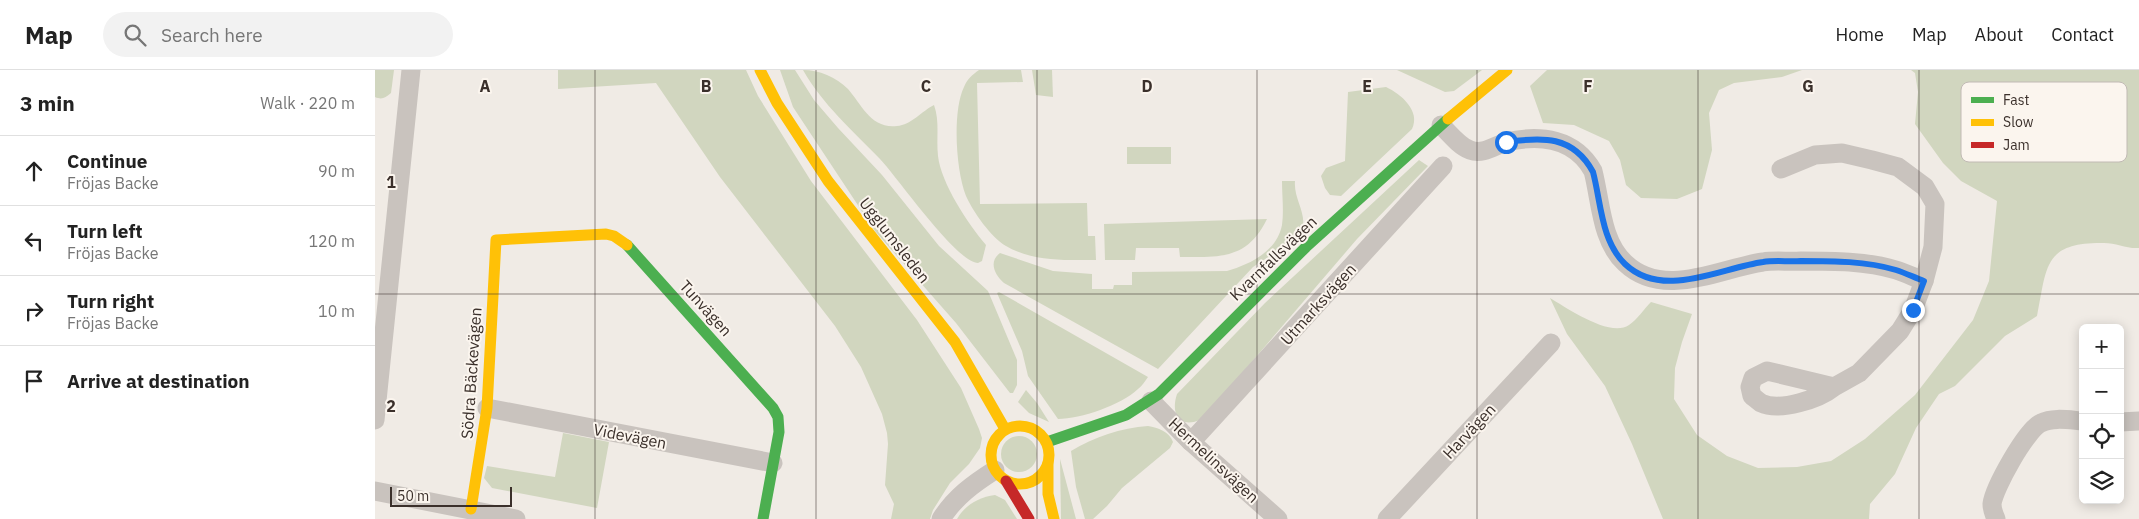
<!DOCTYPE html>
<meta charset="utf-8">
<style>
:root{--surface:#fff;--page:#f2f2f2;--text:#222;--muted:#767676;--line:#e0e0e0}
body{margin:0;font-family:"IBM Plex Sans",sans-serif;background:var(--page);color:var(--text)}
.controls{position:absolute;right:15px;bottom:15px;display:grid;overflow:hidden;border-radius:8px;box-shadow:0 2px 12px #0003}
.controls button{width:45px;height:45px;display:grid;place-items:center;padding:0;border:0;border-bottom:1px solid var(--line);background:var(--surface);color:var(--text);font:25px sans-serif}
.scale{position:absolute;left:15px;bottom:12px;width:122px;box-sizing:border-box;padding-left:5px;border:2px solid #3b302b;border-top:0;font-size:14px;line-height:18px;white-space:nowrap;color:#3b302b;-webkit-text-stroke:4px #fbf5ee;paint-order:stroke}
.stop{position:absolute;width:15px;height:15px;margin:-11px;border:4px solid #1a73e8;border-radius:50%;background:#fff}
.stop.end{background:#1a73e8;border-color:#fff;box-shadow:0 1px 5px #0008}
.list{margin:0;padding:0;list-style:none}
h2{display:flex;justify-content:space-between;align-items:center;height:65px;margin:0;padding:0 20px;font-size:21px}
h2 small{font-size:16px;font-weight:400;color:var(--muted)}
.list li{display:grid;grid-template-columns:32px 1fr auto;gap:15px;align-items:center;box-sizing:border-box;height:70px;padding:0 20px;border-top:1px solid var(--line)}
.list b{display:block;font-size:19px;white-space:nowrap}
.list p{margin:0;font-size:16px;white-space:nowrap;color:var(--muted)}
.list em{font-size:16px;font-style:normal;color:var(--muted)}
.icon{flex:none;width:28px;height:28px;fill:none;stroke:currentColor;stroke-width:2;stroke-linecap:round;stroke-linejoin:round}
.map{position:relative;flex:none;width:1764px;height:449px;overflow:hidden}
header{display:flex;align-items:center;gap:30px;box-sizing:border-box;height:70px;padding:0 25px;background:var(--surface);border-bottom:1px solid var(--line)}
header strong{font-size:24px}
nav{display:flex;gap:28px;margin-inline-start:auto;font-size:18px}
.search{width:350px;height:45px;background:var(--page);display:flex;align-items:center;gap:12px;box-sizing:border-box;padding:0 18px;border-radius:28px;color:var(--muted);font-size:19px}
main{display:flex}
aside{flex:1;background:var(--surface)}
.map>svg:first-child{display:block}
.green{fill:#d1d6bf}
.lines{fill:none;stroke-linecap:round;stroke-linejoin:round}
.street{stroke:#c9c3be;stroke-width:19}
.fast{stroke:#4caf50;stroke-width:11}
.slow{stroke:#ffc107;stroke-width:11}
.jam{stroke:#c62828;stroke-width:11}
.route{stroke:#1a73e8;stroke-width:6}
.grid{fill:none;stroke:#3b302b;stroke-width:1;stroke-opacity:0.55}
.labels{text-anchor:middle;stroke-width:4;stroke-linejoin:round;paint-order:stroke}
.street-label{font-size:16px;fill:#3b302b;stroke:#fbf5ee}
.key{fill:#fbf5ee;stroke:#c1bab4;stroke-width:1}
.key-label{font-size:14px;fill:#3b302b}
.grid-label{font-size:16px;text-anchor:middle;font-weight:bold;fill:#3b302b;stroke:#fbf5ee;stroke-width:4;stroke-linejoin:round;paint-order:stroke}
</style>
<header>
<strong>Map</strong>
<div class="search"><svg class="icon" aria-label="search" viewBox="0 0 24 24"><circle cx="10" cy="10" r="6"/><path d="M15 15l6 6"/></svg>Search here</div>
<nav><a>Home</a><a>Map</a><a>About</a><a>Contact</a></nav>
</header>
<main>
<aside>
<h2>3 min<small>Walk · 220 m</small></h2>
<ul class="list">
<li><svg class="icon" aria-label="ahead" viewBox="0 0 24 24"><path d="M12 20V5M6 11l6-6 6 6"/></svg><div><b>Continue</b><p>Fröjas Backe</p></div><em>90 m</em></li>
<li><svg class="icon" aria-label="left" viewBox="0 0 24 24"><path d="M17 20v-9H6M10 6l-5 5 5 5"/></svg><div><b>Turn left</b><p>Fröjas Backe</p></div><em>120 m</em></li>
<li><svg class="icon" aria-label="right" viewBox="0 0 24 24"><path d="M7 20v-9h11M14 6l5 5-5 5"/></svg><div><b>Turn right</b><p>Fröjas Backe</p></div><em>10 m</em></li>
<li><svg class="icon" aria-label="arrive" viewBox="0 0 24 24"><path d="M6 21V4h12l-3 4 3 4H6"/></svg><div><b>Arrive at destination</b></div></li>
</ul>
</aside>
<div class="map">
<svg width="1764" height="449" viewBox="0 0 1764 449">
<rect width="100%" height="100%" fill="#f0ebe5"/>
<!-- green -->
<g class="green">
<path d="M0,0h19l-3,23c-6,5 -9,7 -16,4z"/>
<path d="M183,0h188l12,26 53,85 106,139 44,68 18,41 3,9 -2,10 -11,16 -19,19 -17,27 -3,9h-39l3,-15 -9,-19 3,-41 -1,-11 -5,-19 -21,-47 -26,-41 -115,-149 -64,-94 -98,6z"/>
<path d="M405,0h15l19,30 24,28 44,47 57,71 49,45 29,69v25l-4,8h-3l-54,-70 -81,-92 -82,-124z"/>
<path d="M428,0c16,0 33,7 45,19 14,16 23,40 49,37 14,-1 25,-15 37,-21 6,17 2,33 4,51 3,27 30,68 48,89l-4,16 -4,2c-22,-1 -80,-85 -98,-104 -28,-29 -57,-54 -77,-89z"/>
<path d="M604,0h42l2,12 -46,1 3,121 107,-1 1,33h7l1,24c-30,0 -63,2 -90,-14 -15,-9 -33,-34 -40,-50 -10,-25 -14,-84 -2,-109 3,-8 8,-12 15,-17z"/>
<path d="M657,0h20l1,27 -17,-2z"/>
<path d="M1022,0h85l-28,21 -9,1z"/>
<path d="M1172,0h255l-20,7 -48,6 -15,7 -10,23 3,37 -10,39 -25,10 -36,-1 -15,-13 -6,-25 -11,-19 -35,-16 -31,-2 -13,-37z"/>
<path d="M1536,0h228v178c-12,1 -23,-5 -35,-5 -61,-1 -57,24 -67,73l-32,20 -50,50 -16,8 -23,34 -21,46 -25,30 -1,15h-206l-31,-75 -27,-58 -38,-52 -17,-36c17,10 60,40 79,27 8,-5 15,-16 22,-23l41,12 -10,28 -7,26 -1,31 23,36 30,21 31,12 39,-1 34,-6 34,-22 50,-44 58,-75 16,-39 8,-80 -36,-20 -18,-18 -28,-39 3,-32 -3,-19z"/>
<path d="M1011,17c15,7 35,24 26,42l-71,67 -11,-1 -5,-7 -4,-12 5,-8 19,-7 3,-69z"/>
<rect x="752" y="77" width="44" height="17"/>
<path d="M1044,90l9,6 -71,73 -143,167c-4,4 -9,12 -14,14 -23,9 -29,-8 -23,-26l88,-91z"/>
<path d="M907,111h13c-2,21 18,38 2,57l-44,29 -95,102 -154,-86c-9,-8 -16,-21 -4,-30l53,18 39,3v15h21l1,-4h18v-13l95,-1c24,-7 50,-20 55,-46 2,-14 0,-30 0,-44z"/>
<path d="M892,149c-20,41 -47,38 -87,38l-1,-9h-43l-1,12h-30l-1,-36z"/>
<path d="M624,222l149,85c-3,4 -6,9 -10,12 -17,16 -57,30 -80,30l-30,-43 -6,-25 -25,-58z"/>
<path d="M651,320l11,13 12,19 -20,-9 -11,-11z"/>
<path d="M773,356c10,2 21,5 25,16l-3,6 -48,40 -15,18 -14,13h-8l-9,-32 -5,-36c23,-14 50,-23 77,-25z"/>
<path d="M188,363l46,9 -12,66 -105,-20 -8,-10 3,-12 68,11z"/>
<circle cx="644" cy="384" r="18"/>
<path d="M685,389l16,60h-15z"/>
<path d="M620,425l10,5 12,19h-60c8,-14 22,-22 38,-24z"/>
</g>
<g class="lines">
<!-- street -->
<g class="street">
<path d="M1066,55c8,8 18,21 29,25 13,5 24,-4 36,-8 35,-8 69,-3 87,29 8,31 8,70 32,92 39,37 95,5 138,-1 12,-2 26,0 38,-1 32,0 65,0 95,9 10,3 19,8 28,11"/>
<path d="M1406,99l34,-14 27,-2 30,7 26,7 27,20 10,17 -2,43 -9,34 -11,29 -13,21 -41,42 -25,14 -67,-16 -14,7 -3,9 2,9c3,2 6,5 9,7 19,9 58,-4 73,-16"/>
<path d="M776,331l40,41 87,77"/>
<path d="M112,338l286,55"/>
<path d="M0,350l36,-350"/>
<path d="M1745,352l19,-1"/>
<path d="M816,372l252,-276"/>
<path d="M0,421l141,28"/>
<path d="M566,449c14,-22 32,-35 54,-49"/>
<path d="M1012,449l164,-176"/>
<path d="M1621,449c-2,-5 -4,-9 -4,-15 2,-16 34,-74 49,-81 12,-6 28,-3 42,-2"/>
</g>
<!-- fast -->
<g class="fast">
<path d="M252,175l146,163 5,9 1,15 -16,87"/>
<path d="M672,372l79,-27 33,-21 147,-147 142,-128"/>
</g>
<!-- slow -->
<g class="slow">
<path d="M385,0l17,33 51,78 127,161 50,87"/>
<path d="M1073,49l59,-49"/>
<circle cx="645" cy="385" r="29"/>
<path d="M673,394v30l6,25"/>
<path d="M96,439l16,-101 9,-168 110,-6 8,2 13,9"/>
</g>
<!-- jam -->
<path class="jam" d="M631,411l23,38"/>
</g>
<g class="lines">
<!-- route -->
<path class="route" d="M1131,72c36,-5 67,-7 87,30 8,30 8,69 32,92 38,36 95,4 138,-2 12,-2 26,0 38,-1 32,0 65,0 95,9 10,3 19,8 28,11l-11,29"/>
</g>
<!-- grid -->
<path class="grid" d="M220,0v449M441,0v449M662,0v449M882,0v449M1102,0v449M1323,0v449M1544,0v449M0,224h1764"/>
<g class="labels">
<!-- street labels -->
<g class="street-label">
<text transform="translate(520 170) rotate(52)" y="6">Ugglumsleden</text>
<text transform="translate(898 188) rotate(-44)" y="6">Kvarnfallsvägen</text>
<text transform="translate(943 234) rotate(-48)" y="6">Utmarksvägen</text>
<text transform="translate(331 238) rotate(48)" y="6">Tunvägen</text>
<text transform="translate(96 303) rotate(-86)" y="6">Södra Bäckevägen</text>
<text transform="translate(1094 361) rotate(-47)" y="6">Harvägen</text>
<text transform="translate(255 366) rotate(11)" y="6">Videvägen</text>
<text transform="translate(839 390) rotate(43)" y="6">Hermelinsvägen</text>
</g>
</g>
<!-- legend -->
<rect x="1586" y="12" width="166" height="80" rx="8" class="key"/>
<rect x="1596" y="27" width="23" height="6" fill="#4caf50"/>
<rect x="1596" y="49" width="23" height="7" fill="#ffc107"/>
<rect x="1596" y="72" width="23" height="6" fill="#c62828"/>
<g class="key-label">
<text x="1628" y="35">Fast</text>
<text x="1628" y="57">Slow</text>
<text x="1628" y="80">Jam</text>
</g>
<g class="grid-label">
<text x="110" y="22">A</text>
<text x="331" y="22">B</text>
<text x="551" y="22">C</text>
<text x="772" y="22">D</text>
<text x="992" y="22">E</text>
<text x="1213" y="22">F</text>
<text x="1433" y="22">G</text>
<text x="16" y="118">1</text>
<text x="16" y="342">2</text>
</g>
</svg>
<div class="controls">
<button>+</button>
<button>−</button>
<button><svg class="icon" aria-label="locate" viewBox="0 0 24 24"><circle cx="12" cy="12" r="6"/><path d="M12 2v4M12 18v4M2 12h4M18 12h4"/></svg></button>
<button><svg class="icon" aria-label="layers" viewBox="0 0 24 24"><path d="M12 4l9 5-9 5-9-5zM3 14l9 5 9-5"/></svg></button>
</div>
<div class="scale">50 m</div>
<div class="stop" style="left:1131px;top:72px"></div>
<div class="stop end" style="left:1538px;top:240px"></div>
</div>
</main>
